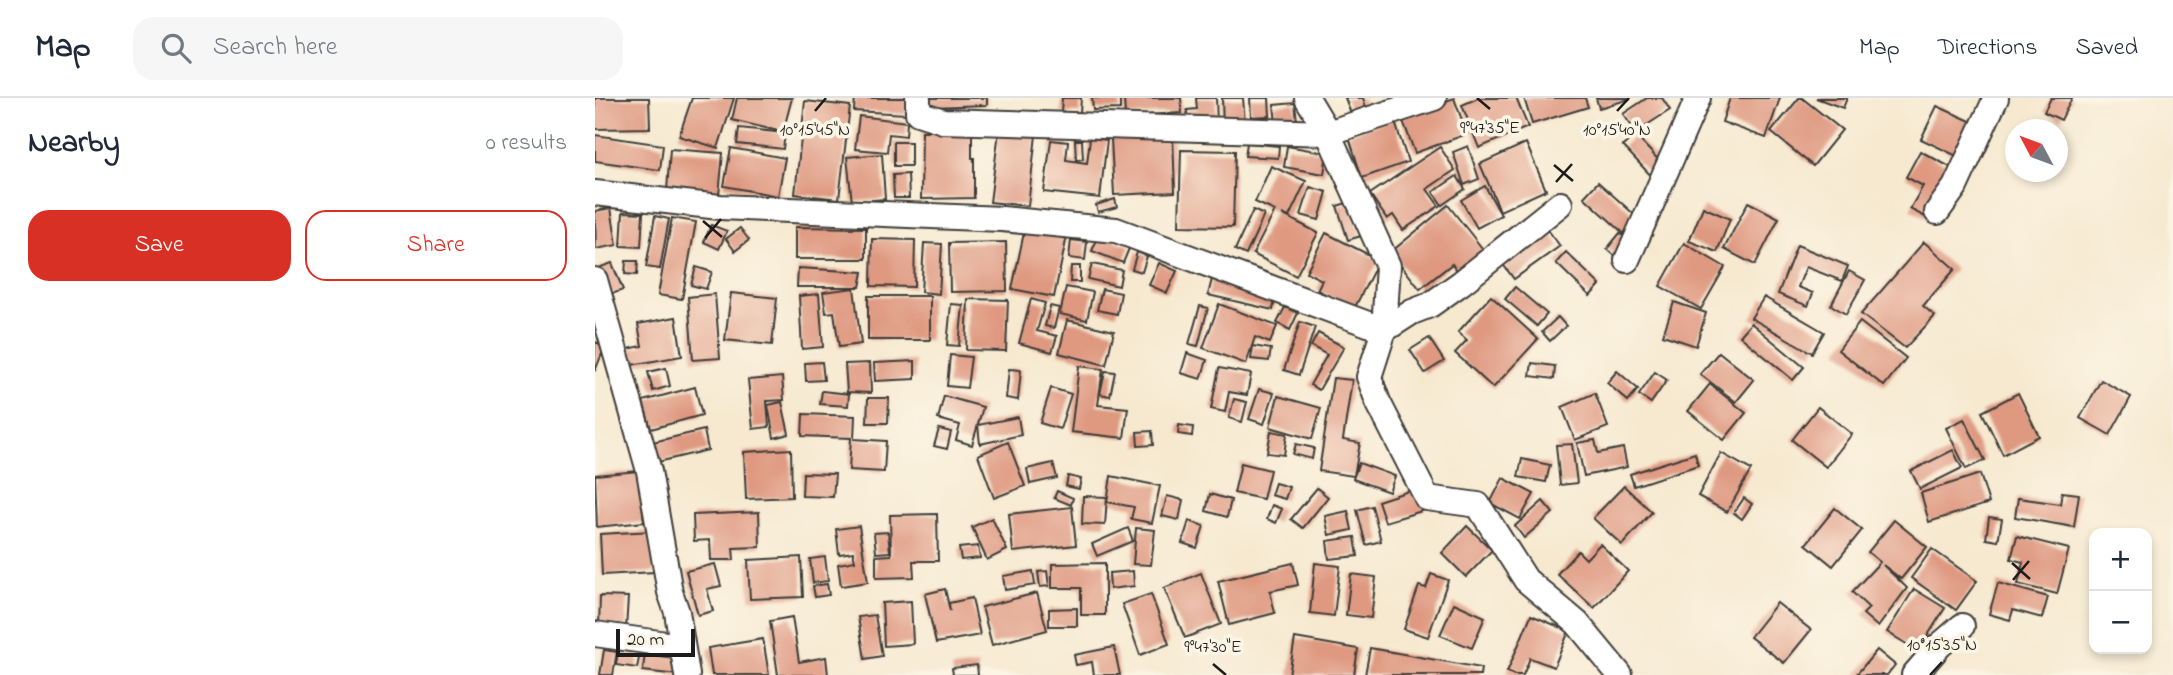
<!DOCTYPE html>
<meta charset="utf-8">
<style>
:root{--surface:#fff;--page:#f6f6f7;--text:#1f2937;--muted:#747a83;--line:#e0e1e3;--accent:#d93025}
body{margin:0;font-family:"Indie Flower",sans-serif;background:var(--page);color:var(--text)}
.controls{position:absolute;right:21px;bottom:21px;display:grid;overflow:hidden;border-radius:14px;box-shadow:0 4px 10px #0003}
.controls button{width:63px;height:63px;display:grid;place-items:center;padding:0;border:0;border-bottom:2px solid var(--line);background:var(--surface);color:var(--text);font:35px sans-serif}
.compass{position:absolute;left:1410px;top:21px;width:63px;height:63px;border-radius:50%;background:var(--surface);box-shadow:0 4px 10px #0003;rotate:311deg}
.scale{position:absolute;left:21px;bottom:18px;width:79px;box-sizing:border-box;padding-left:7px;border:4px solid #1c1c1c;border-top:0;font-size:19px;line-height:24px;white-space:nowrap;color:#1c1c1c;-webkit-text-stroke:5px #fcf5e5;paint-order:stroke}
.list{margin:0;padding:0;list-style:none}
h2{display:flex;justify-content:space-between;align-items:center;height:91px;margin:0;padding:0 28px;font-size:30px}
h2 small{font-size:23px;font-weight:400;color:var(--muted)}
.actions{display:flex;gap:14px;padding:21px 28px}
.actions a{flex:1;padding:16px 0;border:2px solid var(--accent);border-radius:21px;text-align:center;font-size:24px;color:var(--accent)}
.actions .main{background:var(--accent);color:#fff}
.icon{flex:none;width:38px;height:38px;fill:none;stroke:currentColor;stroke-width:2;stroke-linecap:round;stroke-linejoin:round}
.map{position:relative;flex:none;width:1578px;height:577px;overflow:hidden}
header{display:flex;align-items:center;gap:42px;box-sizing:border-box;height:98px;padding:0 35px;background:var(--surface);border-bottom:2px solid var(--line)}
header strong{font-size:33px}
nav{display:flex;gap:38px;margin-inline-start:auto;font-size:24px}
.search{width:490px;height:63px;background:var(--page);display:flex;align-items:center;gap:18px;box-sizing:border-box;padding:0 24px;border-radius:21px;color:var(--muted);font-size:26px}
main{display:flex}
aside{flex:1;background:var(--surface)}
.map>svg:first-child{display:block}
.building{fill:#df9981}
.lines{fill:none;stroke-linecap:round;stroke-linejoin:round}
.minor-casing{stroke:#3d3b37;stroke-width:28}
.minor{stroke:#fff;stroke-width:24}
.ticks{fill:none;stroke:#1c1c1c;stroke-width:2.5}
.ticks-label{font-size:18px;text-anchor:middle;fill:#1c1c1c;stroke:#fcf5e5;stroke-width:7;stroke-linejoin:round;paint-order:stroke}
</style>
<header>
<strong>Map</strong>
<div class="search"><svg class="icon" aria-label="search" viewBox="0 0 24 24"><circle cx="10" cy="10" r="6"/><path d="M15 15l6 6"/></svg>Search here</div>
<nav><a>Map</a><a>Directions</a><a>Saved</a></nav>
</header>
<main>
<aside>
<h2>Nearby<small>0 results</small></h2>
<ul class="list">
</ul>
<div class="actions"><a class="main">Save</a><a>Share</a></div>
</aside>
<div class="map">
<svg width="1578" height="577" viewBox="0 0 1578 577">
<rect width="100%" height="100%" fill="#fcf5e5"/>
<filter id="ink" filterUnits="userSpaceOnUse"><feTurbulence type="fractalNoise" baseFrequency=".0143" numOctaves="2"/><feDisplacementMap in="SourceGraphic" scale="14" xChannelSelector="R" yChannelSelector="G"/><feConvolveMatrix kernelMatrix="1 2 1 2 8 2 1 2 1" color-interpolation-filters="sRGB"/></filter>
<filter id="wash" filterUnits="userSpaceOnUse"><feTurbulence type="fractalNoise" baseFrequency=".00686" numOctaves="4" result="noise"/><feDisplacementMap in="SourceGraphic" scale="28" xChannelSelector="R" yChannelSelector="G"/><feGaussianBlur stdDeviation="1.57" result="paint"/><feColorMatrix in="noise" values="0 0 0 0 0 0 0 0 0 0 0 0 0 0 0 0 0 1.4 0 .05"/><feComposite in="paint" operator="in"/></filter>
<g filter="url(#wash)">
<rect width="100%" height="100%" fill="#f6e9d0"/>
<g id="blocks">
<!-- building -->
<g class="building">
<path d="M0,0h54l1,30 -55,1z"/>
<path d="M97,0h42l-16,50 -39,-12z"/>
<path d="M142,0h55l-9,34 -51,-12z"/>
<path d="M260,0h52l-1,16 -52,-3z"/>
<path d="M333,0h59v7l-59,2z"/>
<path d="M467,0h19l-1,15h-19z"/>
<path d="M497,0h28v11l-27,1z"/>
<path d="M529,0h57l1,15 -57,3z"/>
<path d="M601,0h20l1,25 -29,2 -1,-15 10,-1z"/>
<path d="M627,0h21l2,26 -22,1z"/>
<path d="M655,0h19l1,18 -19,1z"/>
<path d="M750,0h18l3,9 -15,6z"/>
<path d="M859,0l13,36 -52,19 -13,-35z"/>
<path d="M883,0h38l12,29 -49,21 -17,-43z"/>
<path d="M929,0h61l3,9 -56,17z"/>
<path d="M1001,0h34v1l-31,9z"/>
<path d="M1052,0h15l8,12 -34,22 -13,-18z"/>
<path d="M1135,0h50l-14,40 -44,-16z"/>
<path d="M1204,0h3l40,32 -29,36 -42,-34z"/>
<path d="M1221,0h31l-4,10z"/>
<path d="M1456,0h21l-11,22 -17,-8z"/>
<path d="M210,3l45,5 -11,93 -44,-5z"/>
<path d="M700,5l2,18 -21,2 -2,-18z"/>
<path d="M1342,8l40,18 -16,34 -40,-19z"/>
<path d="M264,18l48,6 -1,14 -17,-2 -2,18 -32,-3z"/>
<path d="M799,21l14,43 -46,16 -14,-44z"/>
<path d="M144,30l46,5 -2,16 -46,-5z"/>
<path d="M377,32v28h2v40l-53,1 1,-68z"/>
<path d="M404,33l37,4 -8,71 -38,-4z"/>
<path d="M0,37l68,10 -3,25 -65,-9z"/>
<path d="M1040,37l32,34 -12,11 -32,-34z"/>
<path d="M578,38l2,56 -61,3 -3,-56z"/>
<path d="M495,40l17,2 -7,58 -56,-6 7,-52 17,2 -2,18 21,3z"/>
<path d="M480,42h7l1,19 -7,1z"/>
<rect x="299" y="44" width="17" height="24"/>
<path d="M652,45l32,3 -1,12 -33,-2z"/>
<path d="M931,45l20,47 -46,21 -20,-47z"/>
<path d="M692,48l40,7 -3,21 -40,-7z"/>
<path d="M873,48l11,33 -15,6 -11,-33z"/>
<path d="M845,49l15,23 -28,19 12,17 -36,24 -10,-15 -6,4 -17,-25z"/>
<path d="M136,50l54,10 -7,38 -54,-10z"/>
<path d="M75,51l53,4 -4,42 -52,-4z"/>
<path d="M586,52l54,1 -2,76 -54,-1z"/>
<path d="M1325,53l32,17 -27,49 -15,-8 13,-23 -17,-9z"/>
<path d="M287,56l3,45 -33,3 -5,-45z"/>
<path d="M676,68l35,15 -17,36 -7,-3 36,19 -22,43 -43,-22 22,-43 -20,-9z"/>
<path d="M313,76l1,24h-15l-1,-23z"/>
<path d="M862,78l8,13 -23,16 -9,-13z"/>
<path d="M1003,84l48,43 -14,16 -48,-44z"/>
<path d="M890,88l16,29 -24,13 -16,-28z"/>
<path d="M715,89l17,5 -8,28 -18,-5z"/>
<path d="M520,101l2,8 -19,5 -2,-7z"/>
<path d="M755,104l11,34 -13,4 -11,-34z"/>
<path d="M1153,104l31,16 -24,47 -31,-16z"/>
<path d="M853,107l41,52 -26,21 -11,-14 -32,25 -29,-37z"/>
<path d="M1108,109l27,12 -13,33 -28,-11z"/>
<path d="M16,110l6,37 -21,4 -1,-38z"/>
<path d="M658,112l11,5 -18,40 -11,-5z"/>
<path d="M28,114l20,1 -2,34 -20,-1z"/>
<path d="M60,118l14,3 -9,50 -14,-2z"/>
<path d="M77,120l24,4 -14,77 -24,-4z"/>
<path d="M116,127l16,6 -8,18 -15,-7z"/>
<path d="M200,129l71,1v31h-71z"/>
<path d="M145,130l9,12 -14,11 -9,-12z"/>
<path d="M430,130l42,8 -13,61 -42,-8z"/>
<path d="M953,132l12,16 -46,33 -12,-16z"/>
<path d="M731,135l53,27 -25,49 -37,-19 5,-10 -16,-8z"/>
<path d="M1025,135l15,13 -13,16 -15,-13z"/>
<path d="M504,136l31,12 -7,17 -31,-12z"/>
<path d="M277,141l43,1 -1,47 -43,-1z"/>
<path d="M476,142l16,2 -2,18 -16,-2z"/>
<path d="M411,144l1,49 -57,1 -1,-49z"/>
<path d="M1329,144l31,27 -32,37 12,10 -30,32 -44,-34z"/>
<path d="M329,145l18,1 -3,50 -18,-2z"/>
<path d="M1089,145l41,24 -24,42 -41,-23z"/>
<path d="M1202,147l51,21 -6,15 -36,-14 -8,20 15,6 -5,13 -30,-12z"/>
<path d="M542,154l10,4 -5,16 -10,-3z"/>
<path d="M971,154l34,33 -10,11 -34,-33z"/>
<path d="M31,163h12l-1,14 -12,-1z"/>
<path d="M17,165l11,27 -14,5 -11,-27z"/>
<path d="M564,165l18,8 -10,22 -18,-8z"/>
<path d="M497,166l30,6 -3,16 -31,-7z"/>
<path d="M476,168h9v16h-10z"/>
<path d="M101,169l16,5 -6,17 -15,-4z"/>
<path d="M203,170l65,4 -3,15h-63z"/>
<path d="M1254,173l16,9 -19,34 -15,-9z"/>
<path d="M617,181l64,15 -3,16 -65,-15z"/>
<path d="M471,189l27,5 -6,28 -27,-6z"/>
<path d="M920,189l32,27 -10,12 -32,-27z"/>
<path d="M259,190l7,56 -22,3 -5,-35 -8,1 -3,-21z"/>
<path d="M507,191l19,4 -4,21 -20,-4z"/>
<path d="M136,195l46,5 -5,47 -47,-5z"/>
<path d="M120,196l5,64 -27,2 -5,-63z"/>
<path d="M224,196l4,53 -21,2 -3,-53z"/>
<rect x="273" y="198" width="62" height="44"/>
<path d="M896,198l47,43 -45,49 -38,-35 12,-13 -9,-8z"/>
<path d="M1169,199l60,35 -12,21 -61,-35z"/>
<path d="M373,201l40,1 -2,51 -40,-1z"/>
<path d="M436,201l14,4 -8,28 20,5 -5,16 -33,-9z"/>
<path d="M1079,204l32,11 -10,33 -33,-11z"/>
<path d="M356,206l12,1 -4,41 -12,-1z"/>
<path d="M624,206l58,22 -7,17 -15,-6 -9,27 -43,-16z"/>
<path d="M455,208l9,2 -5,20 -9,-2z"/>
<path d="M605,208l8,2 -10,38 -9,-2z"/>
<path d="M690,209l13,6 -8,17 -13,-7z"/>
<path d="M81,219l6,39 -51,9 -3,-16 14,-3 -4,-22z"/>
<path d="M963,219l8,9 -16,15 -8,-9z"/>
<path d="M472,222l47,11 -8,34 -47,-12z"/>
<path d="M705,224l15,5 -16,48 -15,-5z"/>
<path d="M1265,224l46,36 -22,28 -46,-36z"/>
<path d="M1156,225l53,44 -11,13 -53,-44z"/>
<path d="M723,235l26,14 -25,43 -9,-5 17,-30 -16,-9z"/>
<path d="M834,240l15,23 -19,12 -15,-23z"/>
<path d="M0,244l10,4 -10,25z"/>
<path d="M658,248l18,3 -2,12 -18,-2z"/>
<path d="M1124,254l35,28 -18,22 -36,-28z"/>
<path d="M592,255l20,7 -6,19 -20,-6z"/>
<path d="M355,257l21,2 -4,31 -20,-2z"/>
<path d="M320,263v18l-40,2 -1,-18z"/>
<path d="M227,264l2,18 -18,1 -1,-18z"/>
<path d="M275,265l1,30 -24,-1 -2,-28z"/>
<path d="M937,265l23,3 -1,13 -24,-3z"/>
<path d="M484,268l24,3 -5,36 30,3 -4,30 -53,-6z"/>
<path d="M71,270l4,18 -17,5 -5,-19z"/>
<path d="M624,270l32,6 -4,21 -18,-3 -4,20 -14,-3z"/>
<path d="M414,271l12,1 -3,30 -12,-2z"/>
<path d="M510,273l10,1 -5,24 -10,-2z"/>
<path d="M1022,273l21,18 -10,12 -21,-18z"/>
<path d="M1060,274l12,8 -16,23 -12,-8z"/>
<path d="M187,279l2,23 -17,1 2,26 -16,2 -5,-49z"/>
<path d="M738,280l19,2 -9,60 17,3 -6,33 5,-13 36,13 -6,16 -36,-13 1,-3 -35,-5z"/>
<path d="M1506,282l30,17 -21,38 -30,-17z"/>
<path d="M1115,286l36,29 -22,27 -36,-29z"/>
<path d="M100,289l7,28 -51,14 -8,-28z"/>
<path d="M456,290l20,6 -11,35 -20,-6z"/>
<path d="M664,291l15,4 -10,31 -15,-5z"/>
<path d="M227,293l27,3 -1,12 -28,-2z"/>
<path d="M1000,295l13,34 -33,13 -13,-33z"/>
<path d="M1423,295l21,43 -36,19 -21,-43z"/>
<path d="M349,298l39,11 -11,38 -16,-5 4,-15 -22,-6z"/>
<path d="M683,298l43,12 -9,31 -42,-12z"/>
<path d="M273,300h21l-1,25h-21z"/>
<path d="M639,301l13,3 -5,20 -13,-4z"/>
<path d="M187,304l7,32 -15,4 -6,-33z"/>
<path d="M1223,309l34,27 -26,33 -34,-27z"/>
<path d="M208,316l52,2 -1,23 32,2 -2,31 -35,-2 2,-32 -49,-2z"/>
<path d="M423,319l3,18 -41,9 -2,-19z"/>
<path d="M1369,321l21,41 -19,9 -20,-41z"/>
<path d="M584,327l14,2 -1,9 -14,-2z"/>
<path d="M344,331l12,3 -4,17 -13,-3z"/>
<path d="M109,332l4,20 -50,12 -5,-20z"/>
<path d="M557,333l1,14 -15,1 -1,-14z"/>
<path d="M676,333l16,3 -3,21 -17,-2z"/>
<path d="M1000,342l3,13 25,-5 4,19 -43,9 -7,-33z"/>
<path d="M413,344l17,44 -31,12 -16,-43z"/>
<path d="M701,346l18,4 -2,11 -19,-5z"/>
<path d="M977,346l5,39 -17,2 -4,-40z"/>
<path d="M196,351l1,48 -46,2 -2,-47z"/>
<path d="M1358,352l9,18 -42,21 -9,-18z"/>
<path d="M1100,355l3,12 -64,21 -4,-12z"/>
<path d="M1126,355l30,17 -24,42 -29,-16z"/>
<path d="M927,361l28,6 -4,17 -28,-5z"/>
<path d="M458,365l4,15 -27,6 -3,-15z"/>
<path d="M646,365l29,7 -7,29 -29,-6z"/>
<path d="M44,373l5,51 -47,5 -2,-52z"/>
<path d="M208,375l32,1 -2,23 -31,-1z"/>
<path d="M1385,376l9,29 -60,19 -8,-29z"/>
<path d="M473,378l13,3 -2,10 -13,-3z"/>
<path d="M516,378l49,10 -8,37 -21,-4 3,-12 -27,-5z"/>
<path d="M908,380l31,16 -14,25 -30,-16z"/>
<path d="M680,385l14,4 -4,12 -14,-4z"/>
<path d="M1029,388l28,26 -30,33 -29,-27z"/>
<path d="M722,390l11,9 -25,31 -12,-9z"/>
<path d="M823,390l7,22 -40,12 -7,-21z"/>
<path d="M462,393l16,7 -2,7 -17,-7z"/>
<path d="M1467,394l17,2 -5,33 -59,-10 3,-19 42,6z"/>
<path d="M615,396l21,6 -4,17 -21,-6z"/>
<path d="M488,398l24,1 -2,28 -23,-1z"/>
<path d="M572,398l16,4 -4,20 -17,-4z"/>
<path d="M1149,400l8,6 -10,15 -8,-6z"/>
<path d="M948,403l10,12 -29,25 -9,-12z"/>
<path d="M677,407l10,4 -6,14 -9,-4z"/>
<path d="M777,408l9,35 -15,4 -9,-35z"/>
<path d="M477,409l4,38 -63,7 -4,-38z"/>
<path d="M1240,410l27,22 -29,36 -27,-22z"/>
<path d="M753,413l4,19 -23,5 -4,-19z"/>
<path d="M164,414l1,35 -27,1 1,12h-23l-1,-20 -16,1 -1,-26z"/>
<path d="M342,416l1,47h-25l1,16 -38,1v-22l15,-1 -1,-40z"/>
<path d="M1394,419l13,2 -4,22 -12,-2z"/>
<path d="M397,420l15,32 -20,10 -15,-33z"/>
<path d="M1299,422l33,27 -26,32 -18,-14 24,23 -29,39 -15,-13 6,-6 -17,-16 28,-30 -12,-10z"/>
<path d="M594,423l15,5 -7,22 -15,-5z"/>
<path d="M264,428l9,56 -27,4 -3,-22 17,-3 -2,-9 -14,2 -3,-25z"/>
<path d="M872,428l25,24 -26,27 -24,-24z"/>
<path d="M533,430l5,13 -36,15 -5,-12z"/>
<path d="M541,430l19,2 -4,35 -18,-1z"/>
<path d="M58,433l2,41 -53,3 -2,-41z"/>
<path d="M293,434l2,20 -14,1 -2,-20z"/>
<path d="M1422,438l52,13 -12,45 -39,-10 5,-22 -12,-3z"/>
<path d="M760,439l3,19 -29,3 -2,-18z"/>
<path d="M1005,446l28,27 -34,37 -37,-34 21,-23 8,8z"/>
<path d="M383,448l2,12 -19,2 -2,-12z"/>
<path d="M1337,451l45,32 -21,29 -45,-32z"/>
<path d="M206,459l2,40 -53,2 -2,-39z"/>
<path d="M230,459l3,24 -15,2 -3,-24z"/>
<path d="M510,465v52h-24v-27h-29v-24z"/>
<path d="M698,465l5,22 -28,6 5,22 -46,12 -11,-44z"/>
<path d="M720,465l25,3 -6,50 -24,-3z"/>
<path d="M120,466l6,22 -14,3 6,22 -15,4 -12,-44z"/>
<path d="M438,473l2,14 -30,5 -2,-14z"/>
<path d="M452,473l2,15 -9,1 -2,-15z"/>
<path d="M538,473l1,15 -24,3 -1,-16z"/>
<path d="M606,475l20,51 -36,14 -21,-50z"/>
<path d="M756,476l25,3 -5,41 -25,-3z"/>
<path d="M836,476l17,6 -20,57 -24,-8 15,-43 7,2z"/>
<path d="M1403,485l50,14 -6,21 -29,-8 -3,10 -21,-6z"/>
<path d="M232,486l2,11 -14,2 -2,-11z"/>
<path d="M350,491l5,22 -1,-8 23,-5 8,37 -44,8 -11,-49z"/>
<path d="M1319,491l31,19 -27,43 -31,-19z"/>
<path d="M442,495l10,37 -55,15 -10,-38z"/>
<path d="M556,496l18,50 -29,11 -18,-51z"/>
<path d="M5,498l28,1 -2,33 -27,-2z"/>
<path d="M316,503l2,43 -29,2 -2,-43z"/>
<path d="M859,505l31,14 -13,31 -32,-13z"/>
<path d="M1182,505l34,27 -27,33 -34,-26z"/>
<path d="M482,510v18h-28v-17z"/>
<path d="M280,517l7,41 -17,3 -7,-42z"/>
<path d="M936,517l38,16 -15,36 -24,-9 -7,17h-9l-7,-3z"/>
<path d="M197,519l7,45 27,-5 2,18h-50l-8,-54z"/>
<path d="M700,540l63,11 -4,26h-65z"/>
<path d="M168,541l6,36h-57l-4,-27z"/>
<path d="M519,549l6,28h-26l-2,-13 -16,3 -2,-10z"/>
<path d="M775,550l111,20 -1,7h-115z"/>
<path d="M9,552l13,2 -4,23h-13z"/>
<path d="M23,552l22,3 -3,15 -21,-3z"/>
<path d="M1282,552l18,15 -8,10h-31z"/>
<path d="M50,554l35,5 -2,18 -35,-4z"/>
<path d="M382,567l1,10h-25l-1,-7z"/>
</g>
</g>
</g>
<g filter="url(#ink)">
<use href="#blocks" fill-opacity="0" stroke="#3d3b37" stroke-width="2"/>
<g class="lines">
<!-- minor casing -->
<g class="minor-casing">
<g id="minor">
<path d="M323,0v15l25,8 385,12 106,-35"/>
<path d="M712,0l21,35 60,133 -4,64 -15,47 9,25 49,96 51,7 48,75 51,43 43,52"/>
<path d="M0,95l125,14 282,12 114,11 268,100 28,-18 18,-7 31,-22 99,-79"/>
<path d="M1342,114l18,-25 41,-89"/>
<path d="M1032,162l71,-162"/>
<path d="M0,182l54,191 21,121 7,20 10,63"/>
<path d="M0,536l86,12"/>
<path d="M1319,577l25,-29 23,-20"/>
</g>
</g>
<!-- minor -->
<use href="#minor" class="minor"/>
</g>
</g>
<!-- ticks -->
<path class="ticks" d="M882,0l13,11M220,13l11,-13M1022,13l12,-13M959,67l19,16M961,84l16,-18M108,123l19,16M110,140l16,-19M1417,465l18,16M1418,482l16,-19M618,566l13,11M1335,577l12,-13"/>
<g class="ticks-label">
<text x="895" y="35">9°47'35"E</text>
<text x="220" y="37">10°15'45"N</text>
<text x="1022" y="37">10°15'40"N</text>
<text x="1347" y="552">10°15'35"N</text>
<text x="618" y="554">9°47'30"E</text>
</g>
</svg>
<div class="controls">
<button>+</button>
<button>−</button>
</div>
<svg class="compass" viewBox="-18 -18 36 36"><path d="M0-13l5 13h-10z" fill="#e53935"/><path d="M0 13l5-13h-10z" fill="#747a83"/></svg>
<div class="scale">20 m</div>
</div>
</main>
